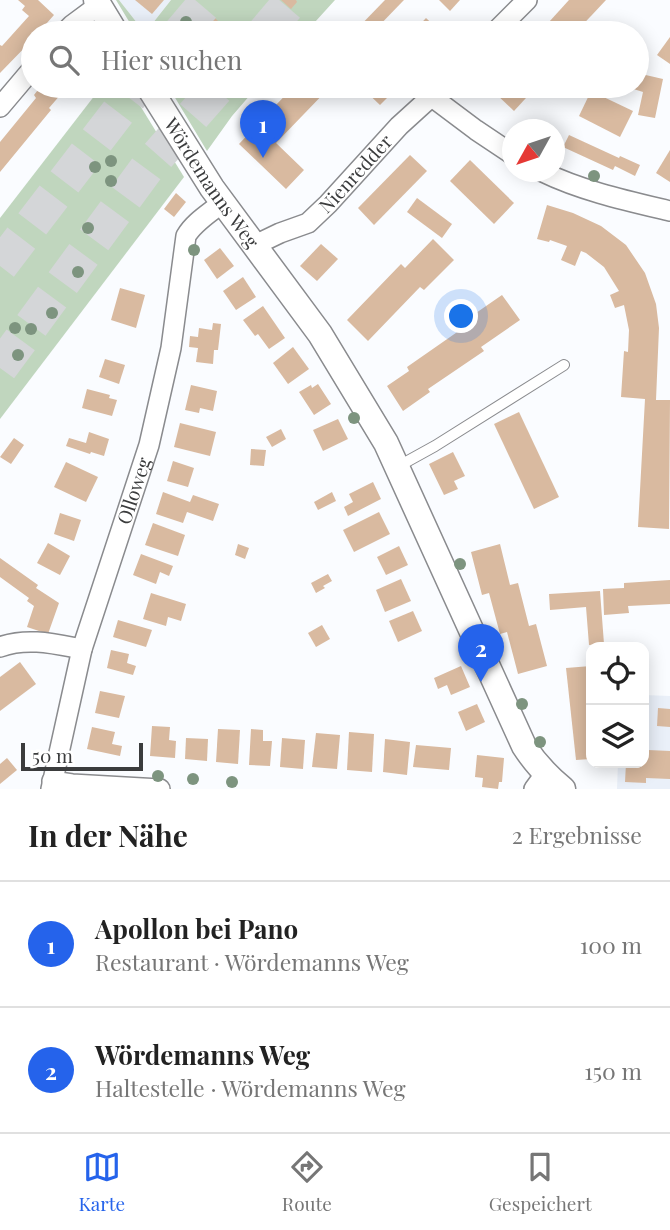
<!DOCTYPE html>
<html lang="de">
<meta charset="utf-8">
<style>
:root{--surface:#fff;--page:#f6f6f6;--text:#222;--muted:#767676;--line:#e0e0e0;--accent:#2563eb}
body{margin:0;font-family:"Playfair Display",serif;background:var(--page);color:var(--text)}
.controls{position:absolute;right:21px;bottom:21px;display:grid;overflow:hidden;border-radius:14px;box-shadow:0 4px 18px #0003}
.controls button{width:63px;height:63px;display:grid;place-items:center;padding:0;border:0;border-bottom:2px solid var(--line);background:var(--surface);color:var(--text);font:35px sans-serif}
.compass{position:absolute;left:502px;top:119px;width:63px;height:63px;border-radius:50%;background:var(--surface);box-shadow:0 4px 18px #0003;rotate:230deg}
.scale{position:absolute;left:21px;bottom:18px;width:122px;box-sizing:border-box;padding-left:7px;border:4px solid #3b3c3d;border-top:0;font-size:19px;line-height:24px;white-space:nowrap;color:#3b3c3d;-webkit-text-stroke:5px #fff;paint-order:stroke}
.you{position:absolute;left:462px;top:317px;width:24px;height:24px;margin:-18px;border:5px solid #fff;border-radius:50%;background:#1a73e8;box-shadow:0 0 0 10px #1a73e833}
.badge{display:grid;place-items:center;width:46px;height:46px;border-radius:50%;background:var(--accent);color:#fff;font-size:23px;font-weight:700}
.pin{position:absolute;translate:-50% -58px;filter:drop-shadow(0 2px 4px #0008)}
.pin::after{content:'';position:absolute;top:37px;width:24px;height:21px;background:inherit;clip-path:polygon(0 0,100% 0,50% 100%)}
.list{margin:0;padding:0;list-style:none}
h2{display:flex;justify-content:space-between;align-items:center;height:91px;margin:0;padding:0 28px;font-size:30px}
h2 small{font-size:23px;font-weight:400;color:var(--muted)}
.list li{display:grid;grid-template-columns:46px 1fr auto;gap:21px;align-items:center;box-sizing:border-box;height:126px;padding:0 28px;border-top:2px solid var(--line)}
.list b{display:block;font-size:26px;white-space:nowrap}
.list p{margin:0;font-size:23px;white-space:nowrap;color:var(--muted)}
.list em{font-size:23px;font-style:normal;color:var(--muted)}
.icon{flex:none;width:38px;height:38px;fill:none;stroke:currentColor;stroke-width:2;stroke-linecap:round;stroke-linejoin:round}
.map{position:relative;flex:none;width:670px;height:789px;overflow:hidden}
.search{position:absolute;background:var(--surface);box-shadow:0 4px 18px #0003;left:21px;right:21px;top:21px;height:77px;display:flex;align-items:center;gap:18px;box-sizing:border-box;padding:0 24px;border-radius:38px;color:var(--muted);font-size:26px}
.sheet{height:343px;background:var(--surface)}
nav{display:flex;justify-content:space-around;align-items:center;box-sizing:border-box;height:98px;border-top:2px solid var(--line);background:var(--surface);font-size:19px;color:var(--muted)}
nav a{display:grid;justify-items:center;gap:4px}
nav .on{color:var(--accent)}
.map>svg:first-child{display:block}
.built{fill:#eaf0f9}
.green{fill:#c0d6be}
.building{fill:#d9baa0}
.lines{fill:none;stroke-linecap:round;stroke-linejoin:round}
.motorway-tunnel{stroke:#d4d6d8;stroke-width:35;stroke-dasharray:35 18;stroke-linecap:butt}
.service-casing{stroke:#8a8b8e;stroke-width:12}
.minor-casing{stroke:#8a8b8e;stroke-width:22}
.tertiary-casing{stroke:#8a8b8e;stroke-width:27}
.service{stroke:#fff;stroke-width:10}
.minor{stroke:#fff;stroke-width:19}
.tertiary{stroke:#fff;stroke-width:24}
.tree{fill:#7d947f}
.labels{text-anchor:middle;stroke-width:6;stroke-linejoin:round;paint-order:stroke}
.street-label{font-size:19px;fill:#3b3c3d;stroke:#fff}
</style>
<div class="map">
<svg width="670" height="789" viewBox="0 0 670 789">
<rect width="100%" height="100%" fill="#fafcff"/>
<!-- built -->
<g class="built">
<path d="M119,0h52l-26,33z"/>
<path d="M644,695l26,1v93h-53l1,-26h26z"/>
</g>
<!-- green -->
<g class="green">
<path d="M116,0h3l26,33 26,-33h164l-30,33h-169z"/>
<path d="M102,86h26l56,91 -184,242v-201z"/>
<path d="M168,86h90l-26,30 -25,35z"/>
</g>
<!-- building -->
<g class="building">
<path d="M18,0h20l16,15 -16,18h-5v6l-33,34v-28l2,1 27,-30 -7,-6 3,-4z"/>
<path d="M135,0h29l-12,14z"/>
<path d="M281,0h15l1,2 -6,7z"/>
<path d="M385,0h19l-32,33h-19z"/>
<path d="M439,0h21l-10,11z"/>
<path d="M569,0h37l-31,33h-36z"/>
<path d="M213,16l11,11 -6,6 -12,-9z"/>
<path d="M426,18l16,15h-30z"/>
<path d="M670,37v27l-13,-9z"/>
<path d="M637,73l26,6 -8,39 -17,-3 5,-23 -19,-6h13z"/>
<path d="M41,86h27l-19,22 2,2 -51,62v-30l36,-44 -2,-3z"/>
<path d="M294,86h37l-55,57 28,27 -18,19 -47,-45z"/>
<path d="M360,86h39l-19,19z"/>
<path d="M499,86h38l-23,25 -20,-19z"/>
<path d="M591,91l42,20 -13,26 -41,-21z"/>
<path d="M569,135l50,23 1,-2 20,9 -5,11 -20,-10 -2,4 -50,-23z"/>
<path d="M670,150v32l-14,-9z"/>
<path d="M410,155l17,16 -53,54 -16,-17z"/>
<path d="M470,160l44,43 -20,21 -44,-43z"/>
<path d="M176,193l10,9 -12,15 -10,-8z"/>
<path d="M417,198l35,26 -10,14 -35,-26z"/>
<path d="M547,205l26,8 28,13 25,19 19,28 11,31 3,24 -3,72h14l-1,129 -31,-2 7,-128 -24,-2 3,-46 4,1 1,-22 -5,-25 -9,3 -5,-13 9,-4 -15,-24 -18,-14 -5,-2 -6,15 -14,-6 6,-14 -17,-6 -1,2 -12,-3z"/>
<path d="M433,239l21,21 -30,30 -4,-3 -52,54 -21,-21 54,-56 4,4z"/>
<path d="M321,244l17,15 -21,22 -17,-15z"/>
<path d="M220,248l14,18 -17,13 -13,-19z"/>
<path d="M243,277l13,20 -20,13 -13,-19z"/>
<path d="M120,288l25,7 -9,33 -25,-8z"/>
<path d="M502,295l18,25 -39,27 3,4 -56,38 2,3 -27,19 -16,-25 22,-15 -2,-4 56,-39 -3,-4z"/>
<path d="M263,306l22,32 -16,11 -11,-15 -3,2 -12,-16z"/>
<path d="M213,323l8,1 -3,26h-4l-1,14 -17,-2 2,-14 -9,-1 1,-11 8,1 1,-9 13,2z"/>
<path d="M293,347l16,22 -21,15 -15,-21z"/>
<path d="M105,359l20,6 -6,19 -20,-7z"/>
<path d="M318,384l13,20 -17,11 -15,-23 12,-7 1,3z"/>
<path d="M191,385l26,6 -4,20 -13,-3 -1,5 -14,-3z"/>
<path d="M87,389l23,6 -1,3 8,2 -5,16 -30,-8z"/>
<path d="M519,412l40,85 -25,12 -40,-85z"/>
<path d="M338,419l10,20 -25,12 -10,-21z"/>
<path d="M180,423l36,9 -6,24 -36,-9z"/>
<path d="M281,429l5,10 -14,8 -6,-10z"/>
<path d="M89,432l20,7 -5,17 -13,-4 -1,2 -24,-8 3,-8 17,5z"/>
<path d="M14,438l10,7 -13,19 -11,-7z"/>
<path d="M251,449l15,1 -2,16 -14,-1z"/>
<path d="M453,452l12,24 -11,5 4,8 -14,6 -15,-31z"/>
<path d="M173,461l21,7 -6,19 -21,-6z"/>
<path d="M66,462l32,15 -12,25 -32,-15z"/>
<path d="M373,482l8,17 -33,17 -4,-9 9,-5 -4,-8z"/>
<path d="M163,492l27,10 3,-7 26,9 -6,17 -26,-9 -4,11 -27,-9z"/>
<path d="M332,492l4,9 -18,9 -4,-8z"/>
<path d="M379,512l11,22 -36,18 -11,-22z"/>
<path d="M60,513l21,7 -7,21 -20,-7z"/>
<path d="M153,523l32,12 -7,21 -33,-11z"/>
<path d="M48,543l22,13 -10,19 -23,-12z"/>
<path d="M238,544l11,4 -4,11 -10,-4z"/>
<path d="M500,544l10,41 8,-2 11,43 7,-2 11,42 -29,8 -11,-42 -7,2 -11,-41 -7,2 -11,-43z"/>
<path d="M399,546l9,19 -22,10 -9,-18z"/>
<path d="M141,554l32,12 -4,10 -9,-4 -4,12 -23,-9z"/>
<path d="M0,558l38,27 -2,3 23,15 -11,31 -21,-7 7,-21 -7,-5 2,-3 -29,-21z"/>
<path d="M328,574l4,7 -9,5 2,2 -9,5 -5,-10z"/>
<path d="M401,579l10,22 -26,11 -9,-22z"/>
<path d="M670,580v24l-42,2 1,7 -25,2 -1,-26 21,-1v-5z"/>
<path d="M600,591l4,53 -15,1 -3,-38 -36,3 -1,-16z"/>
<path d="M151,593l35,11 -5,17 -13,-4 -2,9 -23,-7z"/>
<path d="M413,611l9,20 -24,11 -9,-21z"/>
<path d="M118,620l34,10 -6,17 -33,-10z"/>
<path d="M322,625l8,14 -14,8 -8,-14z"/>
<path d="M111,650l18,4 -2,9 9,3 -3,9 -26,-7z"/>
<path d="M20,662l16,22 -36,27v-34z"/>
<path d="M461,666l9,21 -19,8 -4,-10 -9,4 -4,-11z"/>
<path d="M591,666v93l-15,1 -10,-92z"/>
<path d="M100,691l25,5 -6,22 -24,-5z"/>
<path d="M477,704l8,18 -19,9 -8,-19z"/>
<path d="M658,708l12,1v18l-13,-1z"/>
<path d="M152,726l18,1 -1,13 7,1 -1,17 -25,-2z"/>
<path d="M92,727l23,5 -3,12 10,2 -2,10 -33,-7z"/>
<path d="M218,729l22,1 -2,34 -22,-2z"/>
<path d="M251,729l12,1v11h9l-2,25 -21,-1z"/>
<path d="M349,732l25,2 -2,38 -25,-2z"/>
<path d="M316,733l24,2 -3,34 -25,-2z"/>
<path d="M186,738l22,1 -1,22 -22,-2z"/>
<path d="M282,738l23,2 -2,29 -23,-2z"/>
<path d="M385,739l25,3 -3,33 -24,-3z"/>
<path d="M416,745l35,3 -2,22 -36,-3z"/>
<path d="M648,750l22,1v28l-24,-1v5l-21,-1 1,-19h18v-5l4,1z"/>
<path d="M477,755l27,3 -2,24h-3l-1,7 -16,-2 1,-9 -8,-1z"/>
<path d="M7,758l10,12 -17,14v-20z"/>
</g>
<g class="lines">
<!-- motorway-tunnel -->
<g class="motorway-tunnel">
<path d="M180,33l28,-33"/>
<path d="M264,33l28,-33"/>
<path d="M0,266l138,-180"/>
<path d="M0,368l147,-200 72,-82"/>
</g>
<!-- service casing -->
<g class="service-casing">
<path id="service" d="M397,467l38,-21 129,-81"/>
</g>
<!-- minor casing -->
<g class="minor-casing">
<g id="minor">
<path d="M64,33l8,-8 27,-20"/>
<path d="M494,33l33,-33"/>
<path d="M432,97l44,33 36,24"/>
<path d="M0,107l33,-39"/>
<path d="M543,172c39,19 85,29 127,39"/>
<path id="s1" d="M255,245l25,-12 28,-10 20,-19 71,-78 44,-40"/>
<path d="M0,647c27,-10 55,-3 82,2"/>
<path d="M52,781l20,3 88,5"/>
<path id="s2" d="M51,789l31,-140 67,-204 22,-97 15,-112c8,-14 24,-23 37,-34"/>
<path d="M534,789l11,-15"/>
</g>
</g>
<!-- tertiary casing -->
<g class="tertiary-casing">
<g id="tertiary">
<path d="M96,0l20,33"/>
<path id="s3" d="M148,86l64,102 108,146 66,109 138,303c11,17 23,30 39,43"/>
</g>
</g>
<!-- service -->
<use href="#service" class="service"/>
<!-- minor -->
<use href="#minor" class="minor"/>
<!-- tertiary -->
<use href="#tertiary" class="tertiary"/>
</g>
<!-- trees -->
<g class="tree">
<circle cx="186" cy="22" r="6"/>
<circle cx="111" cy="161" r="6"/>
<circle cx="95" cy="167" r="6"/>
<circle cx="594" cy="176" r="6"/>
<circle cx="111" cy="181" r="6"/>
<circle cx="88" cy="228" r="6"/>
<circle cx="194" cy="250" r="6"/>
<circle cx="78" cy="272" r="6"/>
<circle cx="52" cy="313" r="6"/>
<circle cx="15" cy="328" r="6"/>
<circle cx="31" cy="329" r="6"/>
<circle cx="18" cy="355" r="6"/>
<circle cx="354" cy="418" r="6"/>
<circle cx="460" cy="564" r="6"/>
<circle cx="522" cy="704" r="6"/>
<circle cx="540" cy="742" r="6"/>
<circle cx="158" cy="776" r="6"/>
<circle cx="193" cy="779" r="6"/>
<circle cx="232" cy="782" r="6"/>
</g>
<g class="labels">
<!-- street labels -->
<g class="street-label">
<text dy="7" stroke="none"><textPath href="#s1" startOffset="126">Nienredder</textPath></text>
<text dy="7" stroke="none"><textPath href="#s3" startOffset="116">Wördemanns Weg</textPath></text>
<text dy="7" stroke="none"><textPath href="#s2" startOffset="310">Olloweg</textPath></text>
</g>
</g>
</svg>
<div class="controls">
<button><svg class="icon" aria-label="locate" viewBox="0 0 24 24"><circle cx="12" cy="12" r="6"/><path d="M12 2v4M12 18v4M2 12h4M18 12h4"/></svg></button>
<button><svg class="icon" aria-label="layers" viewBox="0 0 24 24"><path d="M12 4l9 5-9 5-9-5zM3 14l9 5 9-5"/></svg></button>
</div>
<svg class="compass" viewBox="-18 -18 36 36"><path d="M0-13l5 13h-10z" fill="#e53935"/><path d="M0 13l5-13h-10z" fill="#767676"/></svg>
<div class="scale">50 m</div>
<div class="you"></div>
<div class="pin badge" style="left:263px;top:158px">1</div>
<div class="pin badge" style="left:481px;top:682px">2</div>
<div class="search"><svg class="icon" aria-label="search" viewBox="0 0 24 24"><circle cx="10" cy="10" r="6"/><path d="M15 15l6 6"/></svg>Hier suchen</div>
</div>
<section class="sheet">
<h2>In der Nähe<small>2 Ergebnisse</small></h2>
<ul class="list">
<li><span class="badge">1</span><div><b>Apollon bei Pano</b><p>Restaurant · Wördemanns Weg</p></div><em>100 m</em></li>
<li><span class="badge">2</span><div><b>Wördemanns Weg</b><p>Haltestelle · Wördemanns Weg</p></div><em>150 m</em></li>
</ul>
</section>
<nav>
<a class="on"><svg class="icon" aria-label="map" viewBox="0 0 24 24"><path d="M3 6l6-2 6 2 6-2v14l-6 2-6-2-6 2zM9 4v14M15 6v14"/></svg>Karte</a>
<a><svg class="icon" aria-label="directions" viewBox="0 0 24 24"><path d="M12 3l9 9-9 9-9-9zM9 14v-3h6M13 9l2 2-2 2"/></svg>Route</a>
<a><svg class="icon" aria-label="saved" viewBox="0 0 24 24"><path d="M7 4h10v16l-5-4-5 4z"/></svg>Gespeichert</a>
</nav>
